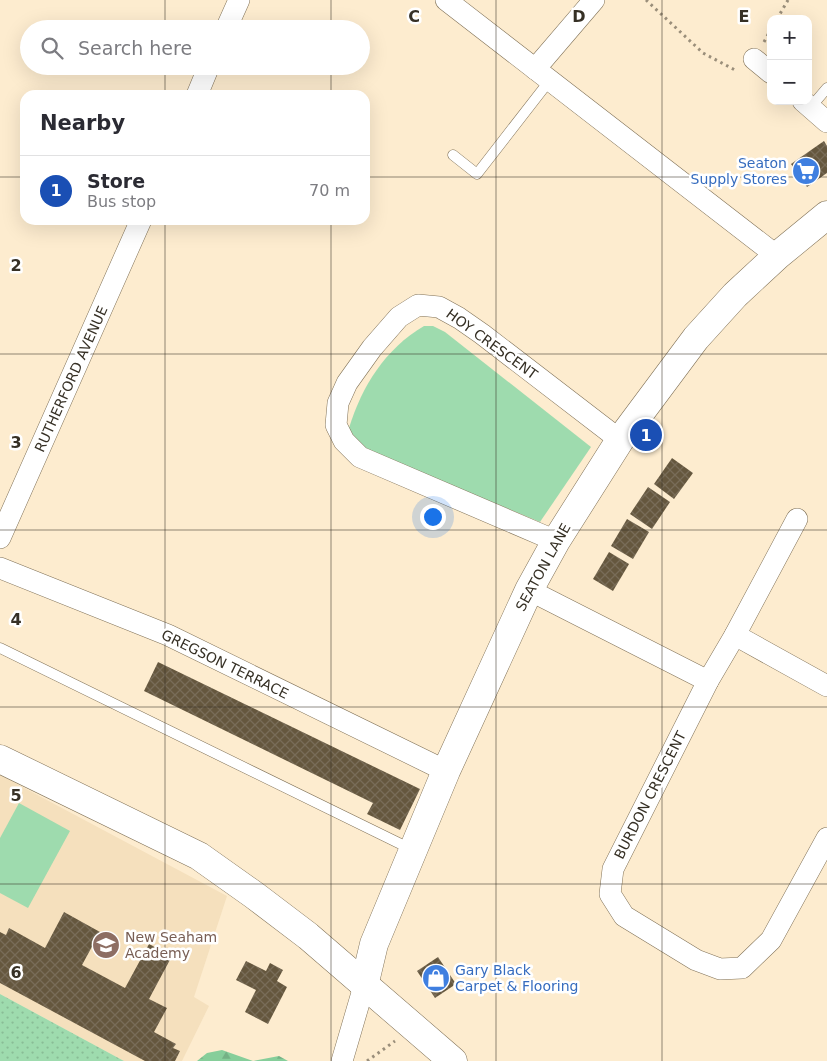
<!DOCTYPE html>
<meta charset="utf-8">
<style>
:root{--surface:#fff;--page:#f7f7f7;--text:#2b2b33;--muted:#7c7c81;--line:#e1e1e2;--accent:#42867b}
body{margin:0;font-family:"DejaVu Sans",sans-serif;background:var(--page);color:var(--text)}
.controls{position:absolute;right:15px;top:15px;display:grid;overflow:hidden;border-radius:10px;box-shadow:0 5px 20px #0002}
.controls button{width:45px;height:45px;display:grid;place-items:center;padding:0;border:0;border-bottom:1px solid var(--line);background:var(--surface);color:var(--text);font:25px sans-serif}
.you{position:absolute;left:432px;top:516px;width:18px;height:18px;margin:-12px;border:4px solid #fff;border-radius:50%;background:#1a73e8;box-shadow:0 0 0 8px #1a73e833}
.badge{display:grid;place-items:center;width:32px;height:32px;border-radius:50%;background:var(--accent);color:#fff;font-size:16px;font-weight:700}
.pin{position:absolute;translate:-50% -50%;border:2px solid #fff;box-shadow:0 1px 5px #0006}
.list{margin:0;padding:0;list-style:none}
h2{display:flex;justify-content:space-between;align-items:center;height:65px;margin:0;padding:0 20px;font-size:21px}
h2 small{font-size:16px;font-weight:400;color:var(--muted)}
.list li{display:grid;grid-template-columns:32px 1fr auto;gap:15px;align-items:center;box-sizing:border-box;height:70px;padding:0 20px;border-top:1px solid var(--line)}
.list b{display:block;font-size:19px;white-space:nowrap}
.list p{margin:0;font-size:16px;white-space:nowrap;color:var(--muted)}
.list em{font-size:16px;font-style:normal;color:var(--muted)}
.icon{flex:none;width:28px;height:28px;fill:none;stroke:currentColor;stroke-width:2;stroke-linecap:round;stroke-linejoin:round}
.map{position:relative;flex:none;width:827px;height:1061px;overflow:hidden}
.search{position:absolute;background:var(--surface);box-shadow:0 5px 20px #0002;left:20px;top:20px;width:350px;height:55px;display:flex;align-items:center;gap:12px;box-sizing:border-box;padding:0 18px;border-radius:28px;color:var(--muted);font-size:19px}
.panel{position:absolute;background:var(--surface);box-shadow:0 5px 20px #0002;left:20px;top:90px;width:350px;height:135px;border-radius:15px}
.map>svg:first-child{display:block}
.built{fill:#f5e0bd}
.grass{fill:#9edbae}
.forest{fill:url(#forest-firs)}
.park{fill:url(#park-dots)}
.building{fill:url(#building-cross-hatch)}
.lines{fill:none;stroke-linecap:round;stroke-linejoin:round}
.lane-casing{stroke:#817258;stroke-width:11}
.street-casing{stroke:#817258;stroke-width:22}
.secondary-casing{stroke:#817258;stroke-width:29}
.path{stroke:#9a8e7a;stroke-width:3;stroke-dasharray:2.5 4;stroke-linecap:butt}
.lane{stroke:#fff;stroke-width:10}
.street{stroke:#fff;stroke-width:21}
.secondary{stroke:#fff;stroke-width:28}
.grid{fill:none;stroke:#363025;stroke-width:1;stroke-opacity:0.55}
.labels{text-anchor:middle;stroke-width:5;stroke-linejoin:round;paint-order:stroke}
.shop-label{font-size:14px;fill:#366cbe;stroke:#fff;text-anchor:end}
.street-label{font-size:14px;fill:#363025;stroke:#fff}
.education-label{font-size:14px;fill:#785e54;stroke:#fff;text-anchor:start}
.grid-label{font-size:16px;text-anchor:middle;font-weight:bold;fill:#363025;stroke:#fff;stroke-width:5;stroke-linejoin:round;paint-order:stroke}
</style>
<div class="map">
<svg width="827" height="1061" viewBox="0 0 827 1061">
<defs>
<pattern id="forest-firs" width="22" height="20" patternUnits="userSpaceOnUse" patternTransform="scale(1.25)"><rect width="22" height="20" fill="#86ce9a"/><path d="M5 1l3.5 6h-7zM16 11l3.5 6h-7z" fill="#74b185"/></pattern>
<pattern id="park-dots" width="8" height="8" patternUnits="userSpaceOnUse" patternTransform="scale(1.25)"><rect width="8" height="8" fill="#9edbae"/><path d="M2 2h.1M6 6h.1" fill="none" stroke="#89bc96" stroke-width="1.8" stroke-linecap="round"/></pattern>
<pattern id="building-cross-hatch" width="8" height="8" patternUnits="userSpaceOnUse" patternTransform="scale(1.25)"><rect width="8" height="8" fill="#65573e"/><path d="M0 0l8 8M0 8l8-8" fill="none" stroke="#786c58"/></pattern>
</defs>
<rect width="100%" height="100%" fill="#fdeccf"/>
<!-- built -->
<path class="built" d="M0,775l227,121 -33,101 15,9 -27,55h-58l-124,-67z"/>
<!-- grass -->
<g class="grass">
<path d="M424,326h9l12,6 146,115 -51,75 -169,-70 -12,-7 -10,-17c13,-42 36,-79 75,-102z"/>
<path d="M19,803l51,28 -42,77 -28,-15v-55z"/>
</g>
<!-- forest -->
<path class="forest" d="M222,1050l31,11 26,-5 9,5h-91l10,-8z"/>
<!-- park -->
<path class="park" d="M0,994l124,67h-124z"/>
<!-- building -->
<g class="building">
<path d="M824,141l3,5v27l-20,14 -16,-23z"/>
<path d="M672,458l21,15 -19,26 -20,-15z"/>
<path d="M648,487l22,15 -18,27 -22,-15z"/>
<path d="M627,519l22,13 -16,27 -22,-13z"/>
<path d="M609,552l20,12 -16,27 -20,-12z"/>
<path d="M158,662l262,127 -20,41 -33,-16 6,-11 -229,-112z"/>
<path d="M64,912l36,20 -18,33 43,23 24,-44 23,12 -23,43 18,9 -13,24 22,12 -3,4 7,3 -5,10h-30l-145,-78v-51l6,3 3,-7 36,20z"/>
<path d="M438,957l18,27 -21,14 -18,-27z"/>
<path d="M246,961l20,10 4,-8 13,7 -6,11 10,6 -19,37 -23,-12 11,-22 -20,-10z"/>
</g>
<g class="lines">
<!-- lane casing -->
<g class="lane-casing">
<g id="lane">
<path d="M810,108l17,-20"/>
<path d="M453,155l24,19 73,-94"/>
<path d="M0,648l413,202"/>
</g>
</g>
<!-- street casing -->
<g class="street-casing">
<g id="street">
<path d="M446,0l331,256"/>
<path d="M226,29l13,-29"/>
<path d="M754,59l17,14"/>
<path d="M535,69l59,-69"/>
<path d="M197,95l12,-29"/>
<path d="M803,101l24,21"/>
<path d="M797,519l-62,116 -27,46 -95,188 -3,25 14,22 72,44 24,9 22,-1 29,-28 56,-102"/>
<path d="M0,538l141,-318"/>
<path d="M556,541l-196,-84 -16,-16 -8,-16 2,-22 9,-20 25,-35 27,-31 19,-12 21,2 20,11 23,16 138,106"/>
<path d="M0,568l168,67 278,136"/>
<path d="M529,590l179,91"/>
<path d="M735,635l92,51"/>
<path d="M342,1061l22,-75"/>
</g>
</g>
<!-- secondary casing -->
<g class="secondary-casing">
<g id="secondary">
<path d="M0,759l199,97 55,39 54,41 145,125"/>
<path d="M364,986l10,-42 72,-173 83,-181 27,-49 64,-101 76,-102 39,-43 42,-39 50,-41"/>
</g>
</g>
<!-- path -->
<g class="path">
<path d="M646,0l57,53 32,17"/>
<path d="M777,19l11,-19"/>
<path d="M764,42l7,-13"/>
<path d="M367,1061l28,-20"/>
</g>
<!-- lane -->
<use href="#lane" class="lane"/>
<!-- street -->
<use href="#street" class="street"/>
<!-- secondary -->
<use href="#secondary" class="secondary"/>
</g>
<!-- grid -->
<path class="grid" d="M165,0v29M331,0v29M496,0v1061M662,0v1061M165,66v29M331,66v29M0,177h25M365,177h462M165,220v841M331,220v841M0,354h827M0,530h827M0,707h827M0,884h827"/>
<!-- icons -->
<defs>
<g id="supermarket-disc" transform="scale(1.4375)"><circle r="9.5" fill="#3f7fe0" stroke="#fff"/><path d="M-6-5.5h2.5l.6 2H6L4.5 2H-2.5L-4.4-4H-6ZM-1.5 3.2a1.3 1.3 0 1 0 .1 0ZM3 3.2a1.3 1.3 0 1 0 .1 0Z" fill="#fff"/></g>
<g id="school-disc" transform="scale(1.4375)"><circle r="9.5" fill="#8d6e63" stroke="#fff"/><path d="M0-5L7-2L0 1L-7-2ZM-4 1L0 2.5L4 1V4Q0 6-4 4Z" fill="#fff"/></g>
<g id="shop-disc" transform="scale(1.4375)"><circle r="9.5" fill="#3f7fe0" stroke="#fff"/><path d="M-5-2.5h2.3a2.7 3.5 0 0 1 5.4 0H5L5.5 6h-11ZM-1.5-2.5h3a1.5 2.3 0 0 0-3 0Z" fill="#fff"/></g>
</defs>
<g fill-rule="evenodd">
<use href="#supermarket-disc" x="806" y="171"/>
<use href="#school-disc" x="106" y="945"/>
<use href="#shop-disc" x="436" y="978"/>
</g>
<g class="labels">
<!-- shop labels -->
<g class="shop-label">
<text x="787" y="168">Seaton<tspan x="787" dy="16">Supply Stores</tspan></text>
<text x="455" y="975" text-anchor="start">Gary Black<tspan x="455" dy="16">Carpet &amp; Flooring</tspan></text>
</g>
<!-- street labels -->
<g class="street-label">
<text transform="translate(492 344) rotate(36)" y="5">HOY CRESCENT</text>
<text transform="translate(71 379) rotate(-66)" y="5">RUTHERFORD AVENUE</text>
<text transform="translate(543 567) rotate(-61)" y="5">SEATON LANE</text>
<text transform="translate(225 664) rotate(26)" y="5">GREGSON TERRACE</text>
<text transform="translate(650 795) rotate(-63)" y="5">BURDON CRESCENT</text>
</g>
<!-- education labels -->
<g class="education-label">
<text x="125" y="942">New Seaham<tspan x="125" dy="16">Academy</tspan></text>
</g>
</g>
<g class="grid-label">
<text x="414" y="22">C</text>
<text x="579" y="22">D</text>
<text x="744" y="22">E</text>
<text x="16" y="271">2</text>
<text x="16" y="448">3</text>
<text x="16" y="625">4</text>
<text x="16" y="801">5</text>
<text x="16" y="978">6</text>
</g>
</svg>
<div class="controls">
<button>+</button>
<button>−</button>
</div>
<div class="you"></div>
<div class="pin badge" style="left:646px;top:435px;background:#1a4fb4">1</div>
<div class="search"><svg class="icon" aria-label="search" viewBox="0 0 24 24"><circle cx="10" cy="10" r="6"/><path d="M15 15l6 6"/></svg>Search here</div>
<section class="panel">
<h2>Nearby<small></small></h2>
<ul class="list">
<li><span class="badge" style="background:#1a4fb4">1</span><div><b>Store</b><p>Bus stop</p></div><em>70 m</em></li>
</ul>
</section>
</div>
